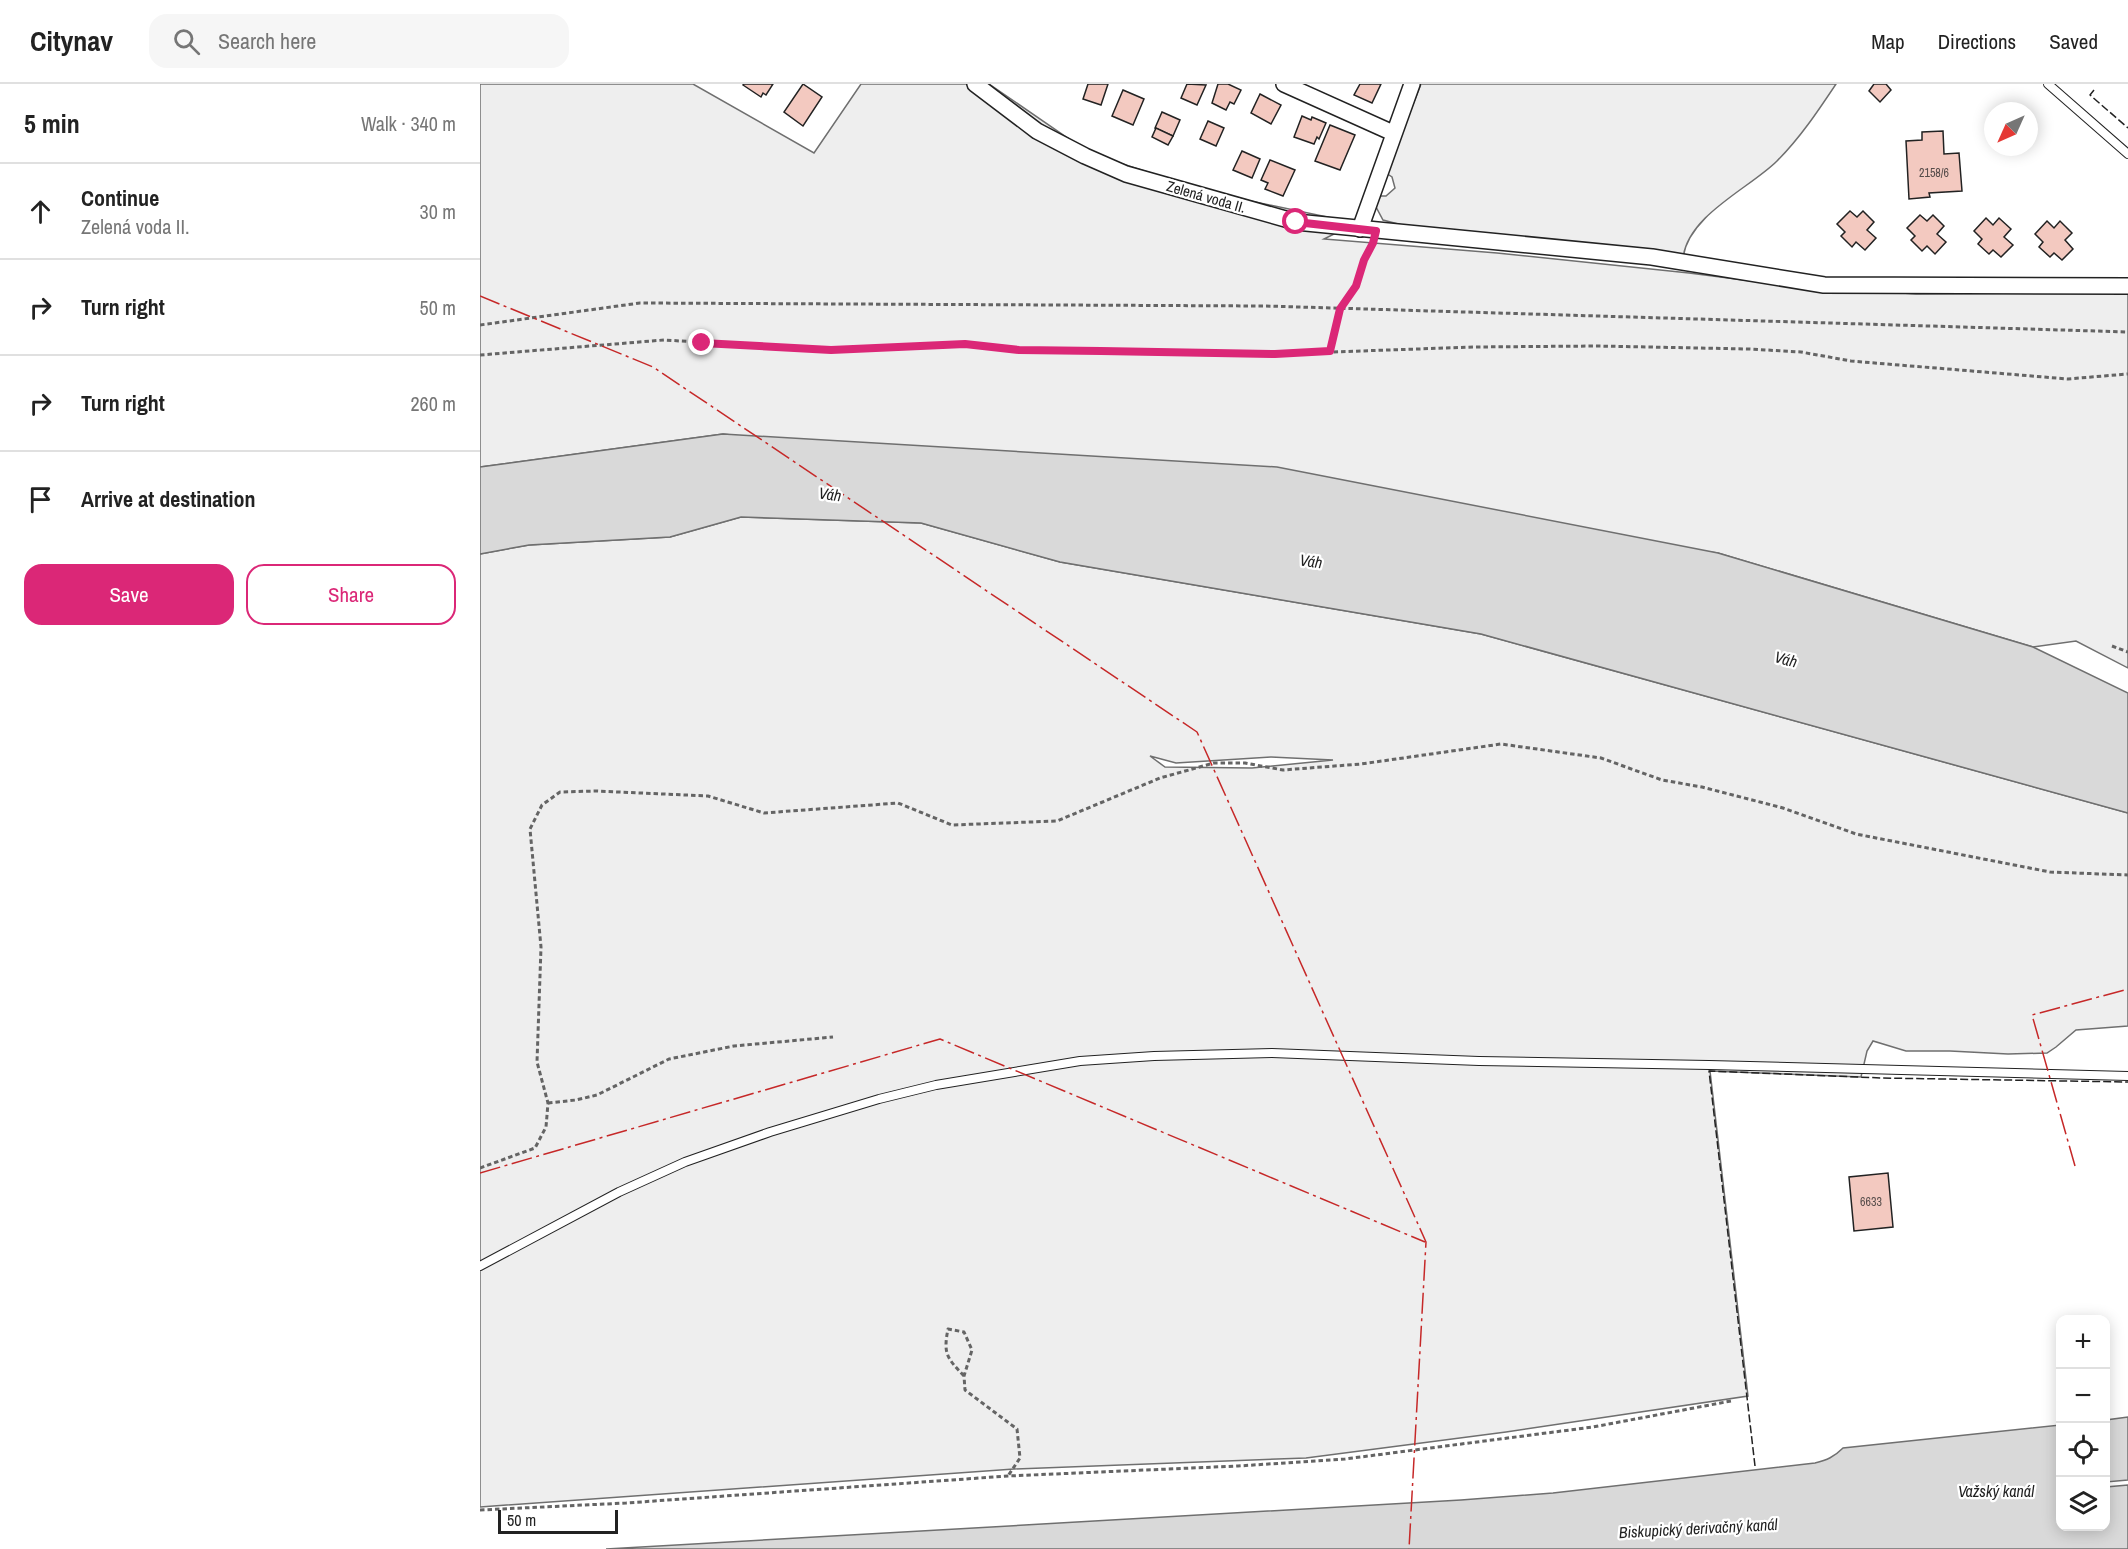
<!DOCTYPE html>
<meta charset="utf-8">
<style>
:root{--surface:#fff;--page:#f6f6f6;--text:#222;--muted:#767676;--line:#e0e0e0;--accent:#db2777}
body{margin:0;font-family:"Archivo Narrow",sans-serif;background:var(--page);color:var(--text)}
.controls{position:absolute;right:18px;bottom:18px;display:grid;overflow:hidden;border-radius:12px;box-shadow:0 3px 15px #0003}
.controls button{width:54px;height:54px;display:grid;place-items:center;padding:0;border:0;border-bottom:2px solid var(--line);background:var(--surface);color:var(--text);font:30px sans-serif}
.compass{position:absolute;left:1504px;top:18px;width:54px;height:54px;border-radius:50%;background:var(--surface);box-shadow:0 3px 15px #0003;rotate:225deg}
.scale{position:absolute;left:18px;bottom:15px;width:120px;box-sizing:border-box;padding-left:6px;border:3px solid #222;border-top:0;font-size:16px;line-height:21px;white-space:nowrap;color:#222;-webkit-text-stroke:4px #fff;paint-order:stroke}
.stop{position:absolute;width:18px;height:18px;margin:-14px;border:4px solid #db2777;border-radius:50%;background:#fff}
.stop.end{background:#db2777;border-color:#fff;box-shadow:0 2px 6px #0008}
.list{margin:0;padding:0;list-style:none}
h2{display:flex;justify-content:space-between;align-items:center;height:78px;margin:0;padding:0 24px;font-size:26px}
h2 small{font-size:20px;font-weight:400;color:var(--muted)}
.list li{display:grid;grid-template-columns:39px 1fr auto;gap:18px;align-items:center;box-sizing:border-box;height:96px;padding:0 24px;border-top:2px solid var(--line)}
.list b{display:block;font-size:22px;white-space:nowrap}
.list p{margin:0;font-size:20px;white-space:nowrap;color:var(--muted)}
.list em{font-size:20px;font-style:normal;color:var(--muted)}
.actions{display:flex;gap:12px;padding:18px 24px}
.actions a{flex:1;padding:14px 0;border:2px solid var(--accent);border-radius:18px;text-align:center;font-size:21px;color:var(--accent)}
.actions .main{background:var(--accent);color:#fff}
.icon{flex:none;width:33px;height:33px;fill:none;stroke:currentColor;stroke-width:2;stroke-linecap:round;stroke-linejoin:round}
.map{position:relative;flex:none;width:1648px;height:1465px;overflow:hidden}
header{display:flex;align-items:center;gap:36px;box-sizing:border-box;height:84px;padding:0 30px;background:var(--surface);border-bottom:2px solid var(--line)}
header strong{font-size:28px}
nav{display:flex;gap:33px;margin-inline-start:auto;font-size:21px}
.search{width:420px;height:54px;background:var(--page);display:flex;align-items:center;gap:15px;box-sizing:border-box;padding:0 21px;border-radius:18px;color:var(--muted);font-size:22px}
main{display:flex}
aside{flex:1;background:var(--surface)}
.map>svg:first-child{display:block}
.green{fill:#eee;stroke:#6f6f6f;stroke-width:1.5;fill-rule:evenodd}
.water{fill:#d9d9d9;stroke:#6f6f6f;stroke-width:1.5}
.building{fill:#f3c9c0;stroke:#222;stroke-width:1.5}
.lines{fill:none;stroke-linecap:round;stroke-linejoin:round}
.service-casing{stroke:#222;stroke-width:10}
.minor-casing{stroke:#222;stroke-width:18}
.path{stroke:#646464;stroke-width:3;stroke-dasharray:4.5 3;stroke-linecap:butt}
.service{stroke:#fff;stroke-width:8}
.minor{stroke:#fff;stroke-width:15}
.fence{stroke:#222;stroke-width:1.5;stroke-dasharray:8 3;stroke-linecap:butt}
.power{stroke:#c62828;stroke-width:1.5;stroke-dasharray:21 4.5 3 4.5;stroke-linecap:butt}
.route{stroke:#db2777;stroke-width:8}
.labels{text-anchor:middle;stroke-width:4.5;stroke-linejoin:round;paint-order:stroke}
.number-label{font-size:12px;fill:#564c4a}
.street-label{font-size:15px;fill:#222;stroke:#fff}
.water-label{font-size:16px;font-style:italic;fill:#222;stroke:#fff}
</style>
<header>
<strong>Citynav</strong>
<div class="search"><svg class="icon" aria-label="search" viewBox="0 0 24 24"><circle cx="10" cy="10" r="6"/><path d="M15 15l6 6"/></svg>Search here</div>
<nav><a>Map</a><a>Directions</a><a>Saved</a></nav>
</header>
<main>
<aside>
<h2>5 min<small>Walk · 340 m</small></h2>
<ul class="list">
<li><svg class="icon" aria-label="ahead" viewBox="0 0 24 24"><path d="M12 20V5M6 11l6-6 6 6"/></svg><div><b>Continue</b><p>Zelená voda II.</p></div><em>30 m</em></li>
<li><svg class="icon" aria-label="right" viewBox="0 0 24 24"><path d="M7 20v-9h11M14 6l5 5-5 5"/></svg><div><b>Turn right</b></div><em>50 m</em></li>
<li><svg class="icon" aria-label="right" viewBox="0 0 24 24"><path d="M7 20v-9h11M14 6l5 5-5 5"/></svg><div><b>Turn right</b></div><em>260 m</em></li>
<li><svg class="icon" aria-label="arrive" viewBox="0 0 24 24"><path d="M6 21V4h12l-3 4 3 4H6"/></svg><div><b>Arrive at destination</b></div></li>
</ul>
<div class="actions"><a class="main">Save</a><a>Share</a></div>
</aside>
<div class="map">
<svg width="1648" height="1465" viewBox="0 0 1648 1465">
<rect width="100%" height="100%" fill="#fff"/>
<!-- green -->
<g class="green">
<path d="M0,0h213l121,69 47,-69h128l102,70 126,40 139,29 -32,16 173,14 192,20 86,11 141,10 212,-2v376l-52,-27 -43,6 -315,-94 -995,-119 -243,33z"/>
<path d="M941,0h415c-18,27 -36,54 -59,77 -27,27 -89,54 -94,97l-266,-29 -34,-9 -8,-15 5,-9h6l9,-8 -3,-11 -6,-4z"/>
<path d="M261,433l180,6 139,39 421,72 647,179v213l-52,4 -20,17 -9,6 -39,1 -58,-3h-44l-33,-10 -6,10 -6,26 -151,-6 38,325 -242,36 -200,26 -292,11 -534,38v-953l49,-9 141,-8zM670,672l26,7 95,-6 62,3 -81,8 -87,-1z"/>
</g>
<!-- water -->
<g class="water">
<path d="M243,350l554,33 441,86 315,94 95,46v120l-647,-179 -421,-72 -139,-39 -180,-6 -71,20 -141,8 -49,9v-87z"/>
<path d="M1648,1333v63l-22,2v-62z"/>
<path d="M1580,1341v101h46v-39l22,-2v64h-1522l855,-49 92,-7 262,-30c12,-3 19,-6 28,-15z"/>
</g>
<!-- building -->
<g class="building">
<path d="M264,0h29l-7,11 -3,-2 -2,4 -18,-12z"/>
<path d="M323,0l19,13 -19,29 -19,-14z"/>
<path d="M608,0h20l-7,21 -18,-6z"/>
<path d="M707,0l19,1 -9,20 -16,-7z"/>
<path d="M738,0h10l13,6 -7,14 -4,-2 -4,8 -14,-7z"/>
<path d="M880,0h21l-9,19 -18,-8z"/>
<path d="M1394,0h12l5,6 -11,12 -11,-11z"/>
<path d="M643,6l21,9 -11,26 -21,-9z"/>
<path d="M780,10l21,11 -10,19 -20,-11z"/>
<path d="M682,28l18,8 -7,16 -18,-8z"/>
<path d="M822,32l9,4 1,-3 14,6 -7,16 -2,-2 -3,7 -20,-7z"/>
<path d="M728,37l16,7 -8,18 -16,-7z"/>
<path d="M850,41l25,10 -15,35 -25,-9z"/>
<path d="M676,44l17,8 -5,9 -16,-8z"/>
<path d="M1463,47l1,23 15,-1 3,38 -33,2 1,4 -21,2 -3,-58 16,-1v-8z"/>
<path d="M762,67l18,8 -8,19 -19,-8z"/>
<path d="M790,76l25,10 -12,26 -18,-7 3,-6 -7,-3z"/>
<path d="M1370,127l7,6 6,-6 11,11 -7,8 9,8 -11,12 -9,-8 -4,5 -11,-11 4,-4 -8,-8z"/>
<path d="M1440,131l7,6 6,-6 11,11 -7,8 9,8 -11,12 -8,-8 -5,5 -11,-11 4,-4 -8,-8z"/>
<path d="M1506,134l7,7 6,-7 12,11 -7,8 9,8 -12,12 -8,-7 -4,4 -11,-10 4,-5 -8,-8z"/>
<path d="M1567,137l7,7 6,-7 12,12 -7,7 8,9 -11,11 -8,-7 -4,4 -11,-10 4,-5 -8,-8z"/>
<path d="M1408,1089l5,54 -39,4 -5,-54z"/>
</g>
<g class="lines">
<!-- service casing -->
<g class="service-casing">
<g id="service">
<path d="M1568,0l80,70"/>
<path d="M0,1182l139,-74 66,-30 85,-30 109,-33 57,-14 144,-24 74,-5 118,-3 207,8 230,4 419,11"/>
</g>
</g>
<!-- minor casing -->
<g class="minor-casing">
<g id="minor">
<path d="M495,0l62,47 48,25 41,18 170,48 356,35 172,28 304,1"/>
<path d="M804,0l109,49"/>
<path d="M880,145l52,-145"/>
</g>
</g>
<!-- path -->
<g class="path">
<path d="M0,241l160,-22 626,3 862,26"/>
<path d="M850,267l10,-42 16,-23 8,-26 9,-16"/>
<path d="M0,271l184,-15 167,10 134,-6 54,6 256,4 199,-7 123,-1 152,3 52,3 50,9 217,18 60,-5"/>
<path d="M1632,562l16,6"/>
<path d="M68,1019l28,-3 21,-5 72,-36 65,-13 99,-9"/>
<path d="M0,1084l55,-20 11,-21 2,-24 -11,-41 4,-115 -11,-118 12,-24 18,-13 36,-1 112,5 56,17 134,-10 54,22 105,-4 103,-43 54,-15h31l38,7 78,-6 140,-20 100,14 61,22 40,7 81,21 73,26 194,38 78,3"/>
<path d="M484,1292c-17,-18 -21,-22 -16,-47l16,3 8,18 -8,26 1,14 52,39 3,29 -12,18"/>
<path d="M0,1426l146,-7 382,-27 230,-10 107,-7 248,-32 138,-26"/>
</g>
<!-- service -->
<use href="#service" class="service"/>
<!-- minor -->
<use href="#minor" class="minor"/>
<!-- fence -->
<g class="fence">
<path d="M1614,6l-4,5 38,33"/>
<path d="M1275,1382l-46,-395 173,7 246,4"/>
</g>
<!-- power -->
<g class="power">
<path d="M0,212l173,71 544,365 229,510 -17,307"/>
<path d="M1595,1082l-43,-151 96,-26"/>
<path d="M0,1089l460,-134 485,203"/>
</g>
</g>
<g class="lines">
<!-- route -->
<path class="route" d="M222,259l129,7 134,-6 54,6 82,1 174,3 55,-3 10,-42 16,-23 8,-26 9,-17 3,-12 -80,-9"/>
</g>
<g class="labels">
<!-- number labels -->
<g class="number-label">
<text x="1454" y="93">2158/6</text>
<text x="1391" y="1122">6633</text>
</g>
<!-- street labels -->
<g class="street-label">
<text transform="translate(726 113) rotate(16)" y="5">Zelená voda II.</text>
</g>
<!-- water labels -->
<g class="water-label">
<text transform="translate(350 410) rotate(8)" y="6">Váh</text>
<text transform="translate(831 477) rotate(8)" y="6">Váh</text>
<text transform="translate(1306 575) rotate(15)" y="6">Váh</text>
<text x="1516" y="1413">Važský kanál</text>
<text transform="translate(1218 1444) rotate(-3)" y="6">Biskupický derivačný kanál</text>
</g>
</g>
</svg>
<div class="controls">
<button>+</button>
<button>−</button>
<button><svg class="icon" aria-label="locate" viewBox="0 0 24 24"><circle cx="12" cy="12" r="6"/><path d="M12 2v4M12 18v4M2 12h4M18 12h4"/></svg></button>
<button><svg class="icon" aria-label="layers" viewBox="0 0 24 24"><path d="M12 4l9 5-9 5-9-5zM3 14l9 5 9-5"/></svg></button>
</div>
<svg class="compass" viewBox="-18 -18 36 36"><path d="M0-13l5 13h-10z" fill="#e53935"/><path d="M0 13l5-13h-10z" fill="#767676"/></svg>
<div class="scale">50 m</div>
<div class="stop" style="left:816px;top:138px"></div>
<div class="stop end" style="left:222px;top:259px"></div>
</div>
</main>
